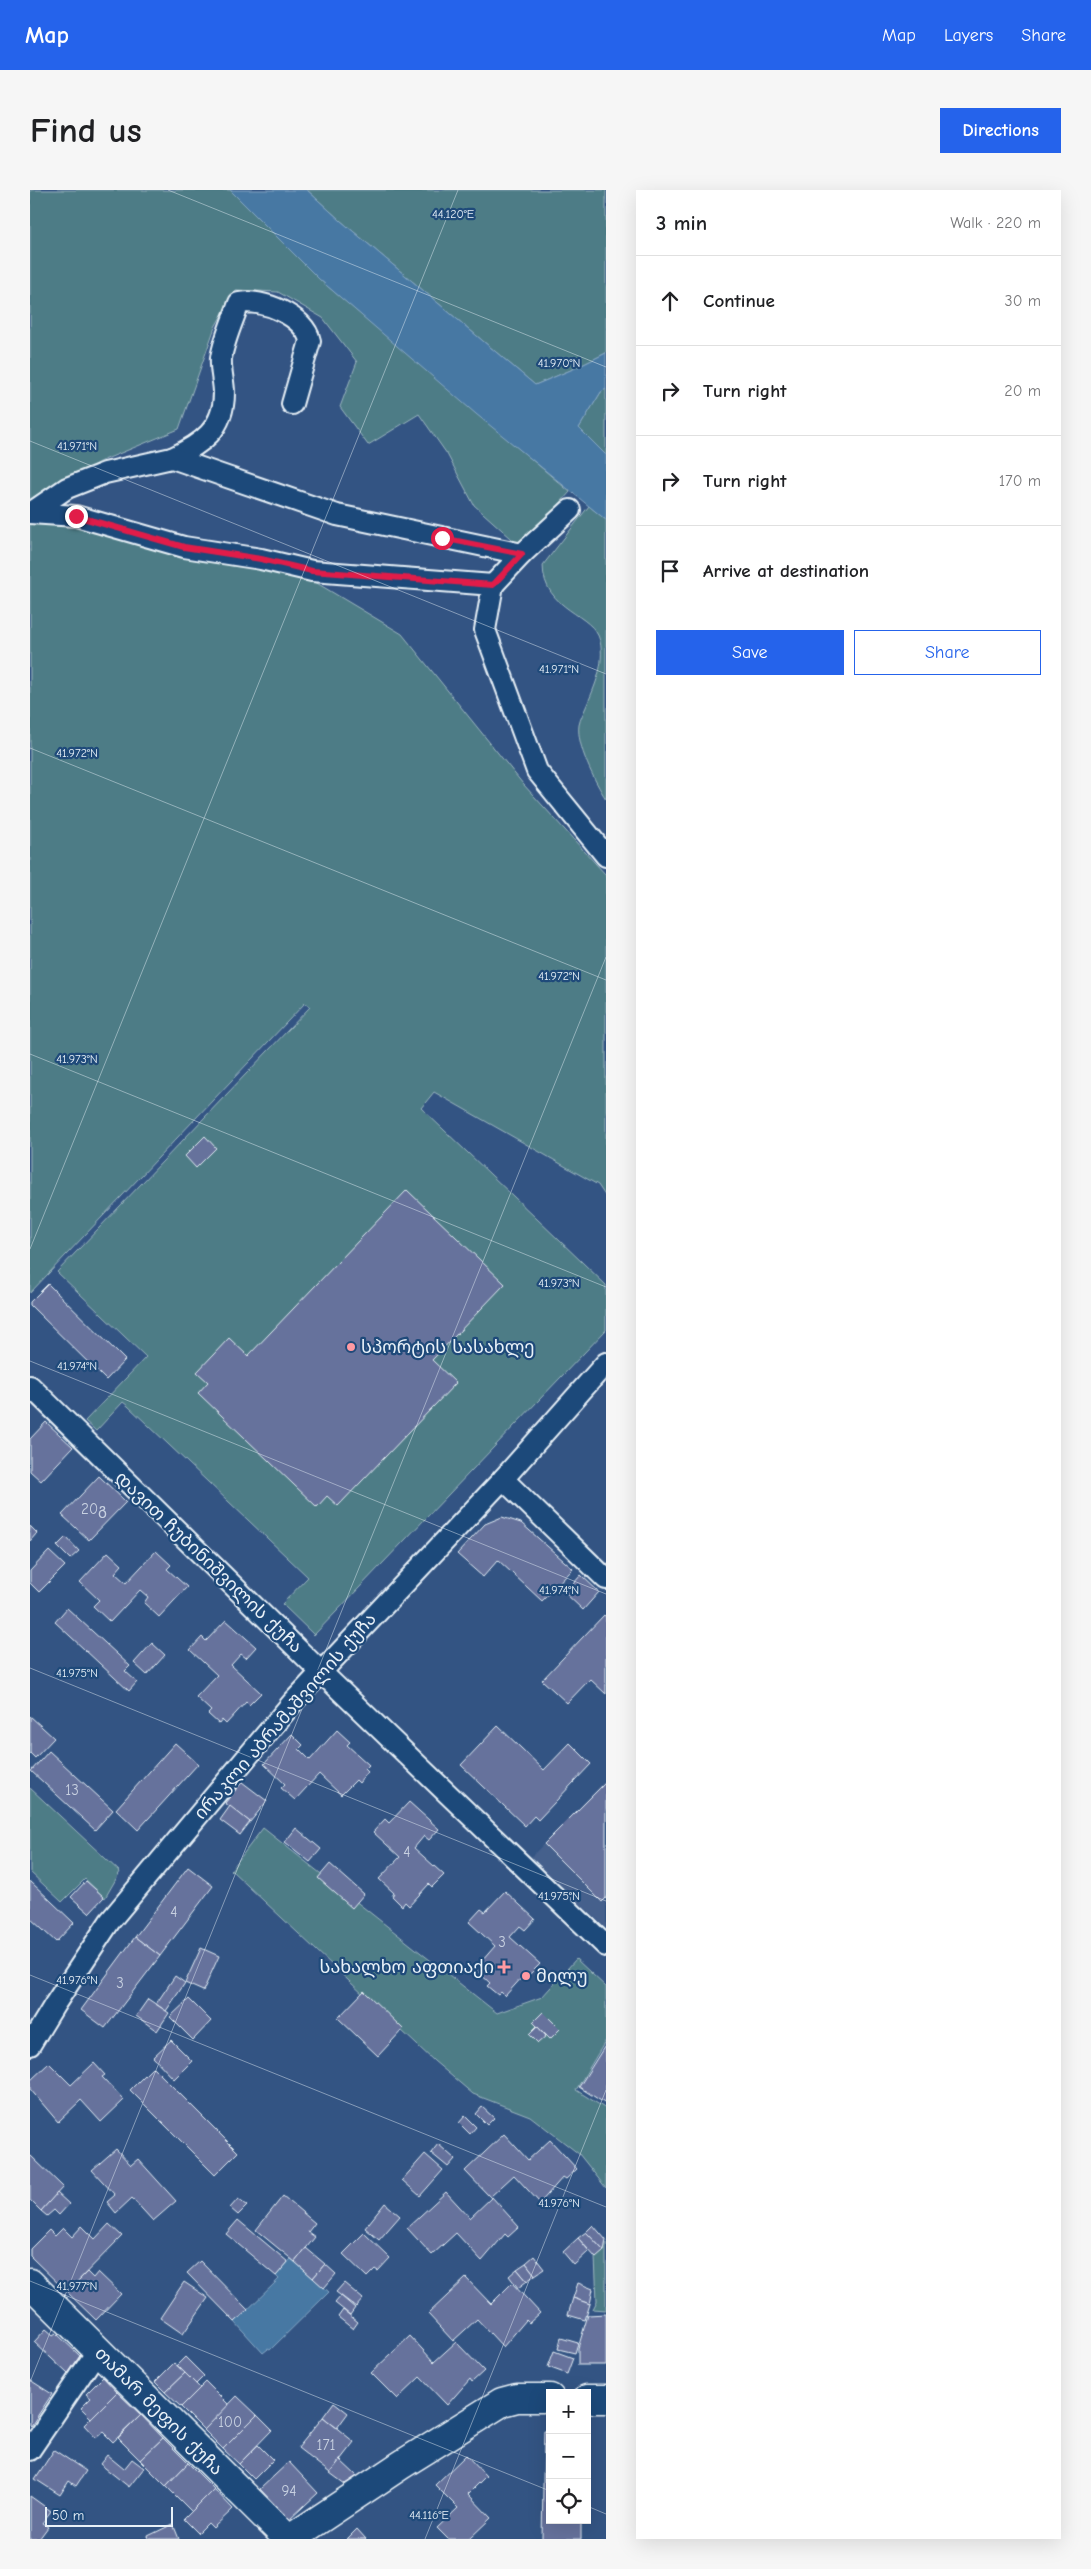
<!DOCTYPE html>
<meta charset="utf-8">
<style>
:root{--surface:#fff;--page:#f6f6f6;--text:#202124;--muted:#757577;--line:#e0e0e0;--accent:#2563eb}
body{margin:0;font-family:"Comic Neue","Noto Sans Georgian",sans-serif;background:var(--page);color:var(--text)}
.controls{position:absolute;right:15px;bottom:15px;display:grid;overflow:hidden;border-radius:0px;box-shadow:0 5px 20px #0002}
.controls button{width:45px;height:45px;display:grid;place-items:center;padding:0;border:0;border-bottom:1px solid var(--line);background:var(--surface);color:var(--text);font:25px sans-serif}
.scale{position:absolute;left:15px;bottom:12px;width:128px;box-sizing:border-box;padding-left:5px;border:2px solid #e8f1f8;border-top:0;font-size:14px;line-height:18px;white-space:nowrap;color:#e8f1f8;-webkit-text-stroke:4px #1f4a7a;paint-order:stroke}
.stop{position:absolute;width:15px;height:15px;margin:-11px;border:4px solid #e11d48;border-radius:50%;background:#fff}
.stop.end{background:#e11d48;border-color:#fff;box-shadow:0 1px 5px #0008}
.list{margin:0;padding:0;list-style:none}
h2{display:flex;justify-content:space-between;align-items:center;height:65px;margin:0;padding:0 20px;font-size:21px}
h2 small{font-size:16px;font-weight:400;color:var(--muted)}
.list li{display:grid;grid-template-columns:32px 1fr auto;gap:15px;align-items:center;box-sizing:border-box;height:90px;padding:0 20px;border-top:1px solid var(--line)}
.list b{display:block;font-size:19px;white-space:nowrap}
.list em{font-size:16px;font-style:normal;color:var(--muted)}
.actions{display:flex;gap:10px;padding:15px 20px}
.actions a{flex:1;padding:11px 0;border:1px solid var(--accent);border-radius:0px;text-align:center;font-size:18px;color:var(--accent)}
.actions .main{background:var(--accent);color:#fff}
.icon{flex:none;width:28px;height:28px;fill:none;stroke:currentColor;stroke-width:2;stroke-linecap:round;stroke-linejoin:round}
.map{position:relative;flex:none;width:576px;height:2349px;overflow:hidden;border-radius:0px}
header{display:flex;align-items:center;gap:30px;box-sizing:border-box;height:70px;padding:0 25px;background:var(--accent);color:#fff}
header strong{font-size:24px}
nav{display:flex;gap:28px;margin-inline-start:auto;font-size:18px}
.intro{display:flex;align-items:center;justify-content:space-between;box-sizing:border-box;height:120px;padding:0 30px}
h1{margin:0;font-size:35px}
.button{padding:12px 22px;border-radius:0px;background:var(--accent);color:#fff;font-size:18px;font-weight:700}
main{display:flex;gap:30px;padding:0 30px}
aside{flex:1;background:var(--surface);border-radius:0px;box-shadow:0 5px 20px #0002}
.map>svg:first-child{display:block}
.built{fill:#45608c}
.green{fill:#4e7c86;stroke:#9bb6bf}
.water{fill:#4678a3;stroke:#87a8c5}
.building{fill:#66729c;stroke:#e8f1f8}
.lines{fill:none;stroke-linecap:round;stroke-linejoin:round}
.street-casing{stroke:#e8f1f8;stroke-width:24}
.secondary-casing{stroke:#e8f1f8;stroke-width:31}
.street{stroke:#1f4a7a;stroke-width:20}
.secondary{stroke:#1f4a7a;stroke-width:28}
.route{stroke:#e11d48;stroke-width:6}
.ticks{fill:none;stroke:#e8f1f8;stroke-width:1;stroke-opacity:0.45}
.poi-dot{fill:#ff9aa2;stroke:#1f4a7a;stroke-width:2}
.labels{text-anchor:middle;stroke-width:4.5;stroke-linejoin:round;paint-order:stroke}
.number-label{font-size:15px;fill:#c8d1e1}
.poi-label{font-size:18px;fill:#e8f1f8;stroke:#1f4a7a;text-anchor:start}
.street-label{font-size:18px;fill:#e8f1f8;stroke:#1f4a7a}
.ticks-label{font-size:12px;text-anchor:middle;fill:#e8f1f8;stroke:#1f4a7a;stroke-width:4.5;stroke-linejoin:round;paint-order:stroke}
</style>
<header>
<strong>Map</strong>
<nav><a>Map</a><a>Layers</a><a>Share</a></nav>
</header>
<div class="intro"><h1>Find us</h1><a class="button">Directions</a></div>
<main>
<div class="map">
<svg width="576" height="2349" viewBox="0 0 576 2349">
<rect width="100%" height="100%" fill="#335483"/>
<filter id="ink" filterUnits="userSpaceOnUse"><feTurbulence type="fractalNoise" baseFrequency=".02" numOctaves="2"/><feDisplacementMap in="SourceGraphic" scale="10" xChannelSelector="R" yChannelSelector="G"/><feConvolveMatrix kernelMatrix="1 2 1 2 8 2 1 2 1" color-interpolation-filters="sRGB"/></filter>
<g filter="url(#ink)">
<!-- built -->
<path class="built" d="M576,1590v148l-75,-71z"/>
<!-- green -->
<g class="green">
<path d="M0,0h200l89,89 251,213 -49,55 -47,-42 -27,-51 -28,-40 -51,31 -28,-38 17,-45 -34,-44 -45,-26 -42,-2 -21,37 -36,102 -80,33 -69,41z"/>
<path d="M277,0h299v163l-28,14 -43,18 -194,-164z"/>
<path d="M576,199v66l-27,-27 22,-36z"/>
<path d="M559,316l17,14v279c-11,-17 -30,-54 -27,-74 1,-6 5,-13 7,-18 9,-21 19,-43 14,-66 -6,-28 -57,-30 -57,-76z"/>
<path d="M47,329l233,60 92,55 121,150 83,91v322l-8,-12 -164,-93 -13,16 185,177v45l-292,305 -32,-31 26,-27 -180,-171 -5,-4 -27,29 -11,-10 61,-64 -89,-85 253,-265 -5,-4 -275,290v-771z"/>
<path d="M0,1598l90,84 -15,26 -20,-19 -23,23 -32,-30z"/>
<path d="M233,1638l234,185 45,-16 34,-38 30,28v53l-30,50 30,19v79l-27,-34 -49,-38 -57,-22 -39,-33 -203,-191z"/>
<path d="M576,2053v67l-13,-1 4,-8 -2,-44z"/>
</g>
<!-- water -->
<g class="water">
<path d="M200,0h77l34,31 194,164 43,-18 28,-14v36l-5,3 -22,36 27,27v65l-130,-106 -157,-135z"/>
<path d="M261,2069l38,33 -59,58 -2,-1 -5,4 -28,-31 44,-43 -3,-3z"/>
</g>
<!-- building -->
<g class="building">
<path d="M175,946l11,12 -20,20 -11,-12z"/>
<path d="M377,1000l98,94 -73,76 24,23 -118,123 -11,-10 -10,11 -119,-114 10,-11 -11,-10 32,-34 19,18z"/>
<path d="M18,1094l77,76 -19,20 -76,-75v-3z"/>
<path d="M16,1232l27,25 -32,34 -11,-10v-32z"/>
<path d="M69,1286l27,26 -37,38 -27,-25z"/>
<path d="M472,1327l19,6 52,46 -31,32 -44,-41 -15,17 -26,-23 28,-30z"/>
<path d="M0,1336l7,7 -7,8z"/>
<path d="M36,1347l13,14 -9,8 -13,-13z"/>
<path d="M19,1361l16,15 -26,26 -9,-9v-12z"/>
<path d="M126,1361l15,14 -4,4 20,18 -28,30 -15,-14 4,-6 -8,-7 -30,32 -17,-16 6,-6 -19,-18 28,-30 14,13 -7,8 11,10z"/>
<path d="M551,1385l18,17 -16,18 -18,-17z"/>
<path d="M37,1418l63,58 -5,5 12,11 -8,9 -74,-69z"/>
<path d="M574,1425l2,2v77l-16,-15 -23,24 -25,-23z"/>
<path d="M196,1430l30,27 -10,11 -5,-4 -10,11 30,28 -12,12 -3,-3 -20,22 -4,-4 -3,4 -11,-10 3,-3 -15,-14 21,-22 -27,-25 12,-13 4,4z"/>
<path d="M122,1453l13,12 -18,20 -13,-12z"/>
<path d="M0,1526l24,22 -19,20 -5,-5z"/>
<path d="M468,1536l46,44 26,-27 21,21 -53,56 -4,-4 -9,10 -64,-61z"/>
<path d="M307,1540l13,12 -3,3 22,20 -4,4 3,3 -9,11 -3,-3 -15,15 -22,-21 -24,26 -14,-12 4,-4 -21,-20 28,-30 11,11 -4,4 11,11z"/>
<path d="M145,1553l23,21 -60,66 -22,-21z"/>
<path d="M19,1561l64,59 -18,20 -64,-59z"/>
<path d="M212,1592l25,19 -17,21 -25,-19z"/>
<path d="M576,1592v116l-4,4 -58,-58z"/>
<path d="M379,1612l30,27 -10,11 -5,-4 -10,12 30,27 -12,12 -3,-3 -20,22 -4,-4 -3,4 -10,-10 2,-3 -15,-14 21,-22 -27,-25 12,-13 4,4z"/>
<path d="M200,1616l20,16 -10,13 -20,-15z"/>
<path d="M266,1638l25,21 -11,13 -25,-20z"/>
<path d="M300,1674l34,30 -12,14 -34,-30z"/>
<path d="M158,1677l25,19 -53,70 -25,-19z"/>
<path d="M0,1691l44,42 -18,19 -26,-24z"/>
<path d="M56,1691l18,16 -15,16 -18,-16z"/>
<path d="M475,1701l30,28 -10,11 -5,-4 -10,11 30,27 -12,12 -3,-2 -20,22 -4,-4 -3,3 -11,-9 3,-3 -15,-14 20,-23 -26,-24 12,-13 4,3z"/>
<path d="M105,1747l25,19 -55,72 -24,-18z"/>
<path d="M171,1758l18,8 -16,35 -18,-8z"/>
<path d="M145,1786l10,7 -19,28 -10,-7z"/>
<path d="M334,1801l39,38 -25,27 -40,-38z"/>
<path d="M118,1809l21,14 -12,18 -21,-15z"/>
<path d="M159,1809l22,22 -18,19 -23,-23z"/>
<path d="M513,1822l17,17 -10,10 -17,-17z"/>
<path d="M507,1836l9,10 -8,7 -9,-9z"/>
<path d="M141,1850l21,21 -18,18 -21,-22z"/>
<path d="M576,1854v60l-27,-17z"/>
<path d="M19,1873l22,22 23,-22 11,12 -3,2 22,23 -23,22 -20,-22 -23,22 -28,-33v-8z"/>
<path d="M123,1877l85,85 -23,23 -85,-85z"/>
<path d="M452,1917l12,11 -7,7 -11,-11z"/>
<path d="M435,1926l11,11 -6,7 -11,-11z"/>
<path d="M474,1944l24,26 22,-20 27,29 -11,10 -3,-2 -23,26 -26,-28 -24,22 -25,-26z"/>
<path d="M408,1954l17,15 -7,8 -17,-14z"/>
<path d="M86,1959l15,16 7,-6 38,42 -23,20 -21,-23 -16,15 -9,-11 8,-7 -23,-25z"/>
<path d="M395,1964l18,16 -23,26 -18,-16z"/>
<path d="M0,1965l33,32 -22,24 -11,-11z"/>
<path d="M416,2002l24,26 22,-21 27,30 -11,10 -3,-3 -23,27 -26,-28 -24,22 -25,-27z"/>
<path d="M27,2003l12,11 -10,11 -5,-5 -7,6 -6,-5z"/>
<path d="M253,2006l32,27 -7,9 7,5 -20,25 -39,-32z"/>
<path d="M208,2009l9,7 -9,9 -8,-7z"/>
<path d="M355,2013l15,13 -21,24 -14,-12z"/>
<path d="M208,2030l50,42 -12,14 -50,-42z"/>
<path d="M79,2034l13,12 -55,56 -37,-36v-7l19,-19 6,6 8,-8 9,9 10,-11 13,13z"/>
<path d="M563,2035l13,15 -2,11 -18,-19z"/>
<path d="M556,2042l18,19 -8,7 -18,-20z"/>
<path d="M334,2043l26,25 -12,13 -3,-2 -8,8 -24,-23z"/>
<path d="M548,2048l11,13 -15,14 -11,-13z"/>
<path d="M276,2058l19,16 -12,14 -18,-16z"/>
<path d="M504,2066l10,13 -9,6 -9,-12z"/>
<path d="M170,2071l48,49 -13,12 -48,-49z"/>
<path d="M496,2073l9,12 -8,6 -10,-12z"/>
<path d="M295,2074l11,10 -12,14 -11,-10z"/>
<path d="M487,2079l10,12 -9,7 -9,-12z"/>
<path d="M57,2082l6,6 5,-6 23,22 -25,26 -29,-28z"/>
<path d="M436,2088l25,26 21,-21 28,30 -11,10 -3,-3 -23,27 -26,-28 -24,22 -25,-27z"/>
<path d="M154,2092l24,16 -25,36 -23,-16z"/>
<path d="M314,2093l19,16 -7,8 -20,-15z"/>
<path d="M548,2093l15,6 -3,15 -17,-6z"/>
<path d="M311,2106l14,12 -5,7 -15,-12z"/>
<path d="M543,2108l17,6 -5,16 -17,-5z"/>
<path d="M313,2120l15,12 -5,7 -15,-12z"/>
<path d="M576,2124v51h-28v-17l10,-33z"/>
<path d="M16,2139l7,6 3,-2 24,23 -12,18 -34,-32z"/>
<path d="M380,2146l24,26 22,-20 28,29 -12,11 -2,-3 -23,26 -27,-28 -23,22 -26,-26z"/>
<path d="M531,2148l17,5 -3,10 -17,-4z"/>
<path d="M524,2161l19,7 -6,16 -19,-7z"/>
<path d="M155,2167l19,19 -8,8 -19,-19z"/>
<path d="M144,2173l11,10 -20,19 -10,-10z"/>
<path d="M155,2183l15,15 -19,19 -16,-15z"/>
<path d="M73,2187l14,15 -26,26 -10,-10 10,-10 -5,-4z"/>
<path d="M0,2190l22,14 -21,32 -1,-1z"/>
<path d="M176,2192l23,23 -25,25 -23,-23z"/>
<path d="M87,2202l24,23 -28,27 -10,-10 -7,6 -12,-13z"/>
<path d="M207,2206l20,19 -34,34 -19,-19z"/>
<path d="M304,2212l14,11 -11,15 -14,-11z"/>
<path d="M111,2225l22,23 -23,22 -22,-22z"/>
<path d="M227,2225l15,15 -33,34 -16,-15z"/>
<path d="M293,2227l31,25 -24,31 -32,-25z"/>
<path d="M514,2241h6v89h31v19h-39z"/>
<path d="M133,2248l25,25 -22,23 -26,-26z"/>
<path d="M228,2255l15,15 -19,19 -15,-15z"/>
<path d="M24,2260l32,21 -10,15 -7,-5 -9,14 -25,-16z"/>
<path d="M77,2265l17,14 8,-10 12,9 -15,19 -29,-23z"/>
<path d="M436,2265l20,21 -18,18 23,24 -22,21h-21l-11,-11 21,-20 -23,-23z"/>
<path d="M310,2270l17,16 -12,8 -15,-11z"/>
<path d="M259,2272l29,31 -29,27 -29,-31z"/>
<path d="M158,2273l26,26 -22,23 -26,-26z"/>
<path d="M184,2299l19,20 -20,19 -5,-5 -10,10 -14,-14z"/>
<path d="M0,2306l21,15 -9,12 6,4 -9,12h-9z"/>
<path d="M143,2334l6,15h-30l-1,-3z"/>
<path d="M327,2339l9,10h-19z"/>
</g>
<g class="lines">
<!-- street casing -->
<g class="street-casing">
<g id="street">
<path d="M142,268c30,-14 52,-29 52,-65 0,-11 -4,-23 -3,-35 3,-18 12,-38 18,-55 23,-5 66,13 71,38l-18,63"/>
<path d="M2,322l35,-24 38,-15 67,-15 165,57 185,39"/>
<path d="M0,323l46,3 108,31 77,12 51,12 181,14 -8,45 52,141 69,85"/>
<path d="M463,395l29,-31 48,-44"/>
<path d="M0,1196l290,285 286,275"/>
<path d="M473,1289l103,100"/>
<path d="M0,1855l25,-41 55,-83 183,-219 210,-223 103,-116"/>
<path d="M0,2260l68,-100"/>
</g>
</g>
<!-- secondary casing -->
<g class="secondary-casing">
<g id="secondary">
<path d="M0,2093l258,256"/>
<path d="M557,2209h19"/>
<path d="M260,2349l111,-74 101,-63 15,-4h33"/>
</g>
</g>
<!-- street -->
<use href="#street" class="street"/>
<!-- secondary -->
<use href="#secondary" class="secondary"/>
</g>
</g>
<g class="lines" filter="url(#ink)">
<!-- route -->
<path class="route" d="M46,326l108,31 77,12 51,12 181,14 29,-31 -80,-16"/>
</g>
<!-- ticks -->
<path class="ticks" d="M138,0l438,177M0,251l576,233M0,558l576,232M0,864l576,233M0,1059l428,-1059M0,1171l576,233M0,1478l576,233M0,1785l576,232M0,2091l520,210M0,2192l576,-1425M557,2316l19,8M395,2349l181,-449"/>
<!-- markers -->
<g class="poi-dot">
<circle cx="321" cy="1157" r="5"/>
<path d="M471.5 1769.5h5v5h5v5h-5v5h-5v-5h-5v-5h5z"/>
<circle cx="496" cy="1786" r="5"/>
</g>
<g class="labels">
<!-- number labels -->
<g class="number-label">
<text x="64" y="1324">20გ</text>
<text x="42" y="1605">13</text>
<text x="377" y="1667">4</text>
<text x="144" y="1727">4</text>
<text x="472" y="1757">3</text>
<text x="90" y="1798">3</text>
<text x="200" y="2237">100</text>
<text x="296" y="2260">171</text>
<text x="259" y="2306">94</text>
</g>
<!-- poi labels -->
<g class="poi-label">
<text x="331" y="1163">სპორტის სასახლე</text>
<text x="464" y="1783" text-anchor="end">სახალხო აფთიაქი</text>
<text x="506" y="1792">მილუ</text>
</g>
<!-- street labels -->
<g class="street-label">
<text transform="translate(179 1372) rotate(44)" y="6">დავით ჩუბინიშვილის ქუჩა</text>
<text transform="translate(255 1526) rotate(-49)" y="6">ირაკლი აბრამაშვილის ქუჩა</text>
<text transform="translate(129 2221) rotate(45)" y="6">თამარ მეფის ქუჩა</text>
</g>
</g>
<g class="ticks-label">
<text x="423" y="28">44.120°E</text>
<text x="529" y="177">41.970°N</text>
<text x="47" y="260">41.971°N</text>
<text x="529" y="483">41.971°N</text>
<text x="47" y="567">41.972°N</text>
<text x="529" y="790">41.972°N</text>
<text x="47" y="873">41.973°N</text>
<text x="529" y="1097">41.973°N</text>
<text x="47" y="1180">41.974°N</text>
<text x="529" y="1404">41.974°N</text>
<text x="47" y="1487">41.975°N</text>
<text x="529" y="1710">41.975°N</text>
<text x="47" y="1794">41.976°N</text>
<text x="529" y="2017">41.976°N</text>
<text x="47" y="2100">41.977°N</text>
<text x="399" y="2329">44.116°E</text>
</g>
</svg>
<div class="controls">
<button>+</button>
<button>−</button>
<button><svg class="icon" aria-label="locate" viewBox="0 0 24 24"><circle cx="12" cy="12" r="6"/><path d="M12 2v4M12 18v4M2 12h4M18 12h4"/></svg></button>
</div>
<div class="scale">50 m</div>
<div class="stop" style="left:412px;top:348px"></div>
<div class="stop end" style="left:46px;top:326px"></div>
</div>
<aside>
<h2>3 min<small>Walk · 220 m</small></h2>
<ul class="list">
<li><svg class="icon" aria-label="ahead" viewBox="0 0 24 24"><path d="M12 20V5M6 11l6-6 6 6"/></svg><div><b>Continue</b></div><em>30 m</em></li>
<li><svg class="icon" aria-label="right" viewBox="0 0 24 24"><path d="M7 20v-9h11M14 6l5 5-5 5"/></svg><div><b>Turn right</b></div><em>20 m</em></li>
<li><svg class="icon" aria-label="right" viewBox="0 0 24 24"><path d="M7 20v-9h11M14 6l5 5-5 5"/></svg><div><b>Turn right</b></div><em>170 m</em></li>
<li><svg class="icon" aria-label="arrive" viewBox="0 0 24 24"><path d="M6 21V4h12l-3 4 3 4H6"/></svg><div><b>Arrive at destination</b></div></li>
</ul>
<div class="actions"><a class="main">Save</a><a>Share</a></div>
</aside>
</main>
